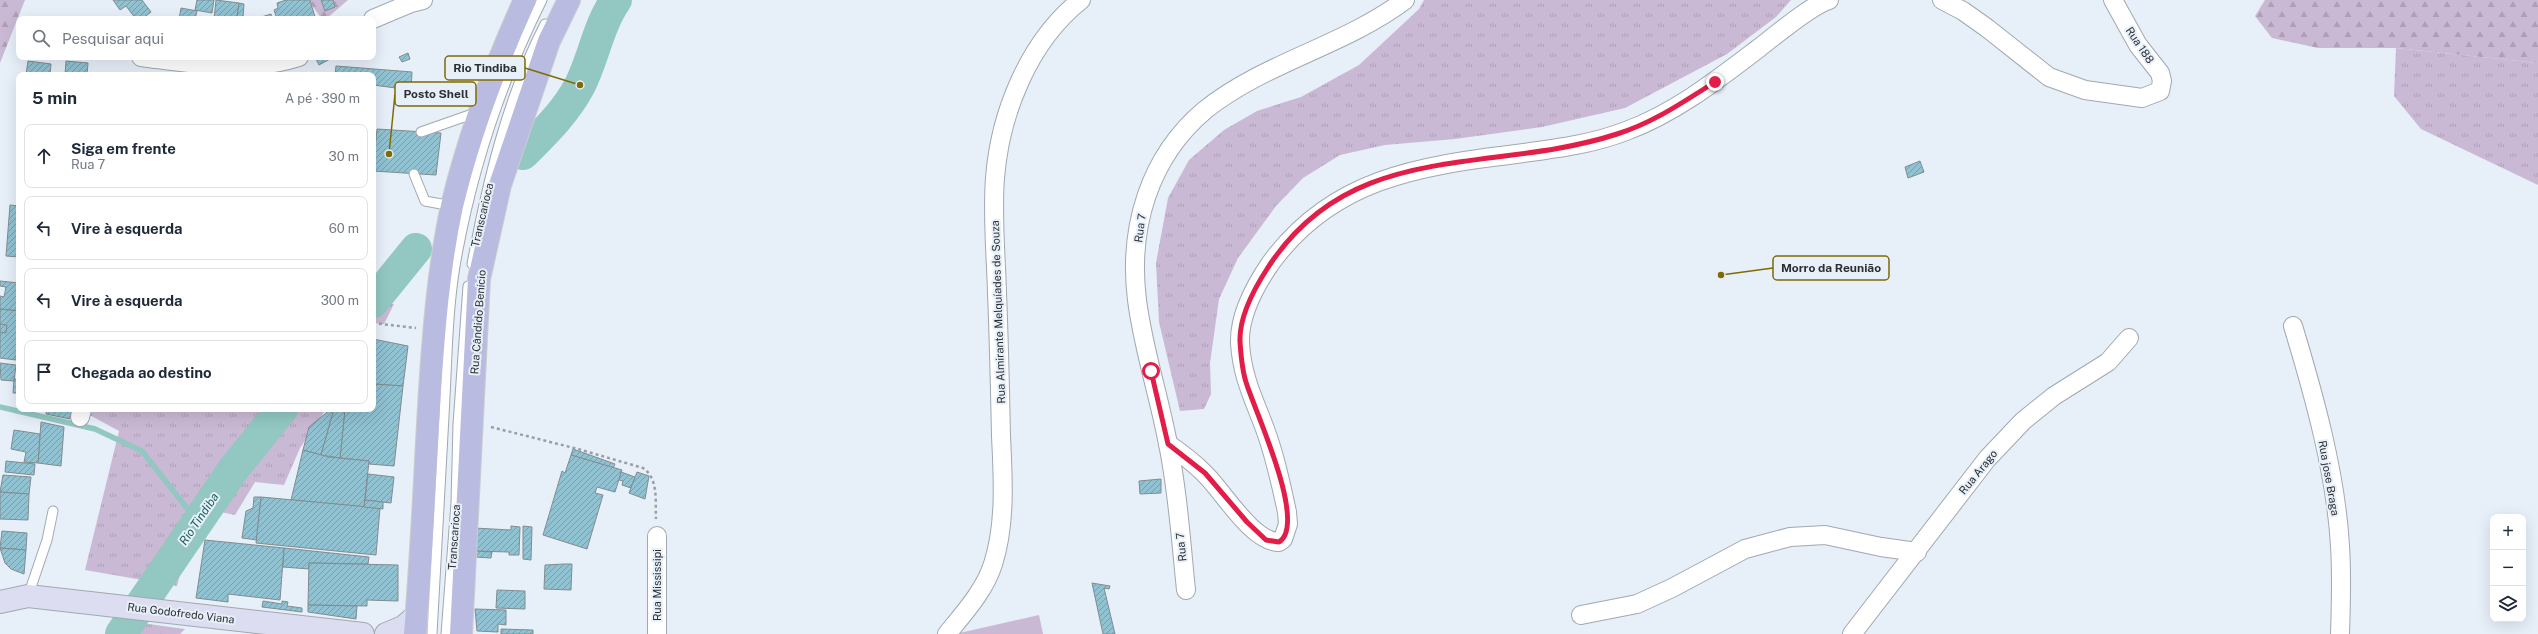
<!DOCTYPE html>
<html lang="pt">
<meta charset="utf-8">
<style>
:root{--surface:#fff;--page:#f6f6f7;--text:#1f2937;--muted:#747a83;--line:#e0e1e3}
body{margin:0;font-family:"Public Sans",sans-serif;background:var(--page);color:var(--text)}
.controls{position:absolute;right:12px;bottom:12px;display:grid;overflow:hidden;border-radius:8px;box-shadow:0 4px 16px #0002}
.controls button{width:36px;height:36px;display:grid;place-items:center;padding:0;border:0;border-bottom:1px solid var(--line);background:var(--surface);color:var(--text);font:20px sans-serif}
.stop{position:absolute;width:12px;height:12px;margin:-9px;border:3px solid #e11d48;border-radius:50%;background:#fff}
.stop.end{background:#e11d48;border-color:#fff;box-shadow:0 1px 4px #0008}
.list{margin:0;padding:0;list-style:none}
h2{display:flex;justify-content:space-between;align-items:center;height:52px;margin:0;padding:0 16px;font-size:17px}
h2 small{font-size:13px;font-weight:400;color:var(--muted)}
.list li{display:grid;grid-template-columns:26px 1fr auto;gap:12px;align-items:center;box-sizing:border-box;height:64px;margin:0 8px 8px;padding:0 8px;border:1px solid var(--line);border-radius:8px}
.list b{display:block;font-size:15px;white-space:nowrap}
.list p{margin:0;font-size:13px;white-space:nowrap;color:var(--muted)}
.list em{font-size:13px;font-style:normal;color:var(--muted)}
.icon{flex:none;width:22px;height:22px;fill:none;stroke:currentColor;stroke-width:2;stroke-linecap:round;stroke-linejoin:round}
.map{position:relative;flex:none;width:2538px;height:634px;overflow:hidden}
.search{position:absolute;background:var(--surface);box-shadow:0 4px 16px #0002;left:16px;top:16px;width:360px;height:44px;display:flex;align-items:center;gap:10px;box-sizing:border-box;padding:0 14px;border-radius:8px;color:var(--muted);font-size:15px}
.panel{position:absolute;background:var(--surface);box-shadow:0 4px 16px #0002;left:16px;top:72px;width:360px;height:340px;border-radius:8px}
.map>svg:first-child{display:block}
.grass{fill:url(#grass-tufts)}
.forest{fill:url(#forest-firs)}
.green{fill:#cab9d4}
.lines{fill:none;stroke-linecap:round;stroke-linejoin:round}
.stream{stroke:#92c7c2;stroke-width:5.5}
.river{stroke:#92c7c2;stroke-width:32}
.building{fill:url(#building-hatch);stroke:#818c90}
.service-casing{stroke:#a1a8b0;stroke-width:11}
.minor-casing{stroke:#a1a8b0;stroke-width:20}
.secondary-casing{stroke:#a1a8b0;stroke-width:24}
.primary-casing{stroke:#cccdce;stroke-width:24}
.path{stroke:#999fa6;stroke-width:2.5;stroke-dasharray:3 3;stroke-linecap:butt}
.service{stroke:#fff;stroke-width:9}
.minor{stroke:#fff;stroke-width:18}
.secondary{stroke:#dcddf0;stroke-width:22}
.primary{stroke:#babbe0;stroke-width:22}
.route{stroke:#e11d48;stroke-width:5}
.labels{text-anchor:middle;stroke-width:4;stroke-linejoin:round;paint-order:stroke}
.street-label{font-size:11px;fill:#2c2f32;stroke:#e7eff8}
.water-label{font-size:12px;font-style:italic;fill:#165f5b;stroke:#e7eff8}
.leader{fill:none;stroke:#7f6b03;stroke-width:1.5}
.callout-dot{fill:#7f6b03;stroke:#e7eff8;stroke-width:1.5}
.callout{fill:#e7eff8;stroke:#7f6b03;stroke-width:1.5}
.callout-label{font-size:12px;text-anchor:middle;font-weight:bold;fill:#2c2f32}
</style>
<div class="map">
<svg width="2538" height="634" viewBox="0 0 2538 634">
<defs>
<pattern id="grass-tufts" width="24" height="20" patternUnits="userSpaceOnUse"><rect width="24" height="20" fill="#cab9d4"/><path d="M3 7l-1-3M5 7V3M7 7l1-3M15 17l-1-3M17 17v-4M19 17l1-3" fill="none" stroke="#ae9fb6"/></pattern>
<pattern id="forest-firs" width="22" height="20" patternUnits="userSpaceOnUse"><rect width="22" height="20" fill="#cab9d4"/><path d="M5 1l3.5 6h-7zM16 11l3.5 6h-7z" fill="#ae9fb6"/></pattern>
<pattern id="building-hatch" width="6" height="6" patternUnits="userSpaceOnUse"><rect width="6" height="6" fill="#91c2d2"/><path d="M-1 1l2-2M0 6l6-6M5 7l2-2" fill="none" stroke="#779eab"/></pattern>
</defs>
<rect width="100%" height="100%" fill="#e7eff8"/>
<!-- grass -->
<g class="grass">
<path d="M1424,0h367l-15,17 -49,37 -102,54 -83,19 -87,12 -70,6 -45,10 -37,23 -27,28 -38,52 -19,41 -9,64 1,31 -7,15 -24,2 -21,-89 -3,-59 12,-65 21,-38 35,-30 33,-19 44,-14 58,-32 60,-56z"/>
<path d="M2396,48l142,15v122l-117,-56 -27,-33z"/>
<path d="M373,301l21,3 -10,20 -11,-1z"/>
<path d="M86,409h240l-26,39 -16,37 -29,-3 -20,33 -38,-8 -20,79 -92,-16 34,-139 -35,-19z"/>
<path d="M141,623l44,6 -5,5h-47z"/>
</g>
<!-- forest -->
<g class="forest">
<path d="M0,0h25l-25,63z"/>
<path d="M308,0h40l-22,19h-4z"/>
<path d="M2265,0h273v63l-142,-15h-78l-46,-10 -17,-22z"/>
</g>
<!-- green -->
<path class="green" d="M1039,615l4,19h-88z"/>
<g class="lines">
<!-- stream -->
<path class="stream" d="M0,407l95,22 47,22 55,70"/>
<!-- river -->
<g class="river">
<path d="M523,154c21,-21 43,-42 57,-69 14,-28 18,-59 36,-85"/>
<path d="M373,302l43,-53"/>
<path d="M121,634l114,-167 47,-58"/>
</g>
</g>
<!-- building -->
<g class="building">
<path d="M113,0h29l9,12 -9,7h-6l-10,-13 -6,4z"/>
<path d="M197,0h17l-2,13 -17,-3z"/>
<path d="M216,0l23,3 -2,16h-23z"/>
<path d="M286,0h24l5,17 -38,2 -3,-9 4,-2 -1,-5z"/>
<path d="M321,0h12l2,7 -10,4z"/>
<path d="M239,3l5,1 -1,14 -6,-1z"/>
<path d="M181,8l16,3 -2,8h-16z"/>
<path d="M271,14l1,5h-17z"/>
<path d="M408,53l2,6 -8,3 -3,-5z"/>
<path d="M315,57h14l1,2 -11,6z"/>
<path d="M28,61l23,3 -1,11h-24z"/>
<path d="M66,61l22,2 -1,12h-22z"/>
<path d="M336,66l76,6 -1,18 -38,-5v-10h-38z"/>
<path d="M377,129l64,4 -5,42 -63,-4z"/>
<path d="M1920,161l4,11 -16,6 -3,-11z"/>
<path d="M10,205l9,1v51l-13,-1z"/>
<path d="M0,281l19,2v28l-19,-2v-13l4,1 2,-10 -6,-1z"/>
<path d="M0,309l19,2 -3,49 -16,-2z"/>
<path d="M0,324l7,1 -1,8 -6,-1z"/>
<path d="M373,339l35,7 -5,40 -30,-2z"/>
<path d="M0,363l16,2 -2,16 -13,-1z"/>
<path d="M14,379h5v14h-6z"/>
<path d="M373,384l30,2 -9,80 -25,-2v-3l-29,-3 5,-49h28z"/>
<path d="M47,409h25l-2,10 -24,-5z"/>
<path d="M331,409h3l-13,46 -18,-5 6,-23z"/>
<path d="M334,409h11l-5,49 -19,-3z"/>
<path d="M41,422l23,5 -3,39 -23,-3z"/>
<path d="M14,430l26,4 -2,29 -14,-1 2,-10 -15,-3z"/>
<path d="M573,449l42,15 -2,4 -42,-13z"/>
<path d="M303,450l26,7 40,4 -5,46 -73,-7z"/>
<path d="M571,455l51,15 -7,22 -18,-5 -2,6 8,2 -16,54 -44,-14 19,-64 3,2z"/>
<path d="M6,461l29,3 -1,11 -29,-3z"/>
<path d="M621,472l14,5 -4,11 -9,-3 1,-4 -4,-1z"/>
<path d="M637,472l12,4 -4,23 -16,-6z"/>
<path d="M368,474l26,3 -3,26 -26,-3z"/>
<path d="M3,475l28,2 -2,17 -29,-2z"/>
<path d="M1161,479v14l-21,1 -1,-13z"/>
<path d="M0,492l29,2 -1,26 -28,-1z"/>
<path d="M254,497h7l-4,43 -15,-2 4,-27 7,-3z"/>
<path d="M261,497l119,11 -4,47 -120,-12z"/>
<path d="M365,500l18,2v7l-19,-2z"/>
<path d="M511,526l9,1 -1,28h-10v-3l-36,-1 1,-23 37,2z"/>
<path d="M523,526l9,1 -1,33 -8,-1z"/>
<path d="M2,531l25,2 -1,17 -26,-2z"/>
<path d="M205,540l79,8 -4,52 -52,-6v8l-32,-4z"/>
<path d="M0,548l26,2 -2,24 -13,-5 -6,-6z"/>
<path d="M284,548l85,9 -1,7 -59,-1v6l-26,-2z"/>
<path d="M476,551l16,1 -1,6 -16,-1z"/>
<path d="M309,563l89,2v36l-31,-1v6l-59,-1z"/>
<path d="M564,564h8l-1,26 -27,-1 1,-24z"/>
<path d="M1092,583l18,3 -1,3 -5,-1 11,46h-12z"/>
<path d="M497,590l28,1v18l-29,-1z"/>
<path d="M263,601l19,3v-3l6,1 -1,4 15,2v4l-40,-5z"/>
<path d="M308,605l49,1 -1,13 -48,-7z"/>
<path d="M475,609l31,1v15l-8,-1v8l-21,-1z"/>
<path d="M501,629l32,1v4h-32z"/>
</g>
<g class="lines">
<!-- service casing -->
<g class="service-casing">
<g id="service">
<path d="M421,132l57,-20"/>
<path d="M414,174l11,27 27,5"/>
<path d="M472,264c15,-81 35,-166 73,-240"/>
<path d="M28,596l19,-56 6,-29"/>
<path d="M432,634c4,-73 8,-146 12,-218 3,-50 3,-101 11,-150 16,-93 45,-182 87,-266"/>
<path d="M446,634l10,-131 2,-79 10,-138"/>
</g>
</g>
<!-- minor casing -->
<g class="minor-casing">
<g id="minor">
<path d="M1942,0l21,11 24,17 62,49 36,13 57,8 18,-7 2,-10 -2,-8 -22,-28 -25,-45"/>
<path d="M373,19l38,-16 12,-3"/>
<path d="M141,57c54,7 105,17 158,0"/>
<path d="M2293,326c21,69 43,148 47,220 2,29 1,59 0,88"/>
<path d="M80,417l2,-8"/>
<path d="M1168,444c13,9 25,18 36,29 19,18 48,69 75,69l4,-3 5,-15 -1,-12c-6,-28 -12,-56 -22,-83 -11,-30 -23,-52 -25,-86 -1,-27 15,-57 30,-79 61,-85 148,-98 246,-110 37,-5 74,-9 110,-23 49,-18 91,-51 133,-83 17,-13 52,-43 70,-48"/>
<path d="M1186,590c-5,-48 -8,-98 -18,-146 -9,-48 -25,-96 -31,-144 -9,-72 12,-143 68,-190 60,-48 139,-64 200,-110"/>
<path d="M1581,615l56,-11 35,-16 73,-39 45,-12 35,-2 56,12 36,5"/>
<path d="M657,634v-98"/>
<path d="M947,634c17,-21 38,-44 46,-70 13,-40 10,-87 8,-128 -1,-48 -2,-95 -4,-143 -1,-38 -5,-77 -2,-115 5,-65 34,-137 86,-178"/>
<path d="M1852,634l135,-175 36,-38 31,-25 54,-34 21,-24"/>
</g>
</g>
<!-- secondary casing -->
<g class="secondary-casing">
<g id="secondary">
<path d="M0,602l28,-6 335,38"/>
<path d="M386,634l17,-7 14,-12"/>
</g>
</g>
<!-- primary casing -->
<g class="primary-casing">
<g id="primary">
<path d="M415,634c7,-81 10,-163 15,-244 4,-61 9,-124 22,-184 17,-71 43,-140 73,-206"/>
<path d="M461,634l18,-355 21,-94 49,-144 20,-41"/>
</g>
</g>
<!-- path -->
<g class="path">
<path d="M373,323l43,5"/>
<path d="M491,427l87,22 65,19c16,11 12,33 13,51"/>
</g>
<!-- service -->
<use href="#service" class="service"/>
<!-- minor -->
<use href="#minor" class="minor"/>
<!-- secondary -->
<use href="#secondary" class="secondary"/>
<!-- primary -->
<use href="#primary" class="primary"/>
</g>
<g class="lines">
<!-- route -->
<path class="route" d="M1151,371l17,73 37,29 42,49 19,18 13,2c29,-18 -24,-131 -32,-157 -5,-13 -6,-29 -7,-43 -1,-25 14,-53 27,-73 84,-132 225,-94 350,-135 36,-11 66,-32 98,-52"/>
</g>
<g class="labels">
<!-- street labels -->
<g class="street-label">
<text transform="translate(2140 45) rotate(56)" y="4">Rua 188</text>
<text transform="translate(482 215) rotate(-77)" y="4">Transcarioca</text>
<text transform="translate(1140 228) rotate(-82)" y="4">Rua 7</text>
<text transform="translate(998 312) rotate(-92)" y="4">Rua Almirante Melquíades de Souza</text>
<text transform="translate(478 322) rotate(-86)" y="4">Rua Cândido Benício</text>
<text transform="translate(1978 472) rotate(-51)" y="4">Rua Arago</text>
<text transform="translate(2329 478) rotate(80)" y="4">Rua jose Braga</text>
<text transform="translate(454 537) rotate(-86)" y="4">Transcarioca</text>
<text transform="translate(1181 547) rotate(-96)" y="4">Rua 7</text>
<text transform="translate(657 585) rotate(-90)" y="4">Rua Mississipi</text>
<text transform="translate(181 613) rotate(7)" y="4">Rua Godofredo Viana</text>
</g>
<!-- water labels -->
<g class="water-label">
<text transform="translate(199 519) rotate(-56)" y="4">Rio Tindiba</text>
</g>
</g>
<!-- callouts -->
<path class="leader" d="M580 85L525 68M389 154L395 94M1721 275L1773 268"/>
<g class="callout-dot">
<circle cx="580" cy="85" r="4"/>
<circle cx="389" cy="154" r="4"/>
<circle cx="1721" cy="275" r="4"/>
</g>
<g class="callout">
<rect x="445" y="56" width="80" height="24" rx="4"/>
<rect x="395" y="82" width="81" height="24" rx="4"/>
<rect x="1773" y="256" width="116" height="24" rx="4"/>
</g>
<g class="callout-label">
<text x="485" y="72">Rio Tindiba</text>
<text x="436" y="98">Posto Shell</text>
<text x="1831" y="272">Morro da Reunião</text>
</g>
</svg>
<div class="controls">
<button>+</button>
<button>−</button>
<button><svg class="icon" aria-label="layers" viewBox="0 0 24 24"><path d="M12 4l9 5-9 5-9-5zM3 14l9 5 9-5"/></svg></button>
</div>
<div class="stop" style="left:1151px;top:371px"></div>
<div class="stop end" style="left:1715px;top:82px"></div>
<div class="search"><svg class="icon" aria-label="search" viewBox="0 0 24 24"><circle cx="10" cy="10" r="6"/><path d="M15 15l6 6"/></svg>Pesquisar aqui</div>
<section class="panel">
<h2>5 min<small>A pé · 390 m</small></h2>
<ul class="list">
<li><svg class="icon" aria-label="ahead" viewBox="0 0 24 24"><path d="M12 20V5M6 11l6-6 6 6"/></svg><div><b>Siga em frente</b><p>Rua 7</p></div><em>30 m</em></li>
<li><svg class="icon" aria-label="left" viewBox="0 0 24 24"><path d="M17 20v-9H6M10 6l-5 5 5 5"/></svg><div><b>Vire à esquerda</b></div><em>60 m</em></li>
<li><svg class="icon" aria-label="left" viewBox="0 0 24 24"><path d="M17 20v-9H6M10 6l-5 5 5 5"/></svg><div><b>Vire à esquerda</b></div><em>300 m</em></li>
<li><svg class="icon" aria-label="arrive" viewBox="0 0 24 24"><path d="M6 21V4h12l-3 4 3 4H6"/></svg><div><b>Chegada ao destino</b></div></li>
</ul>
</section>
</div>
